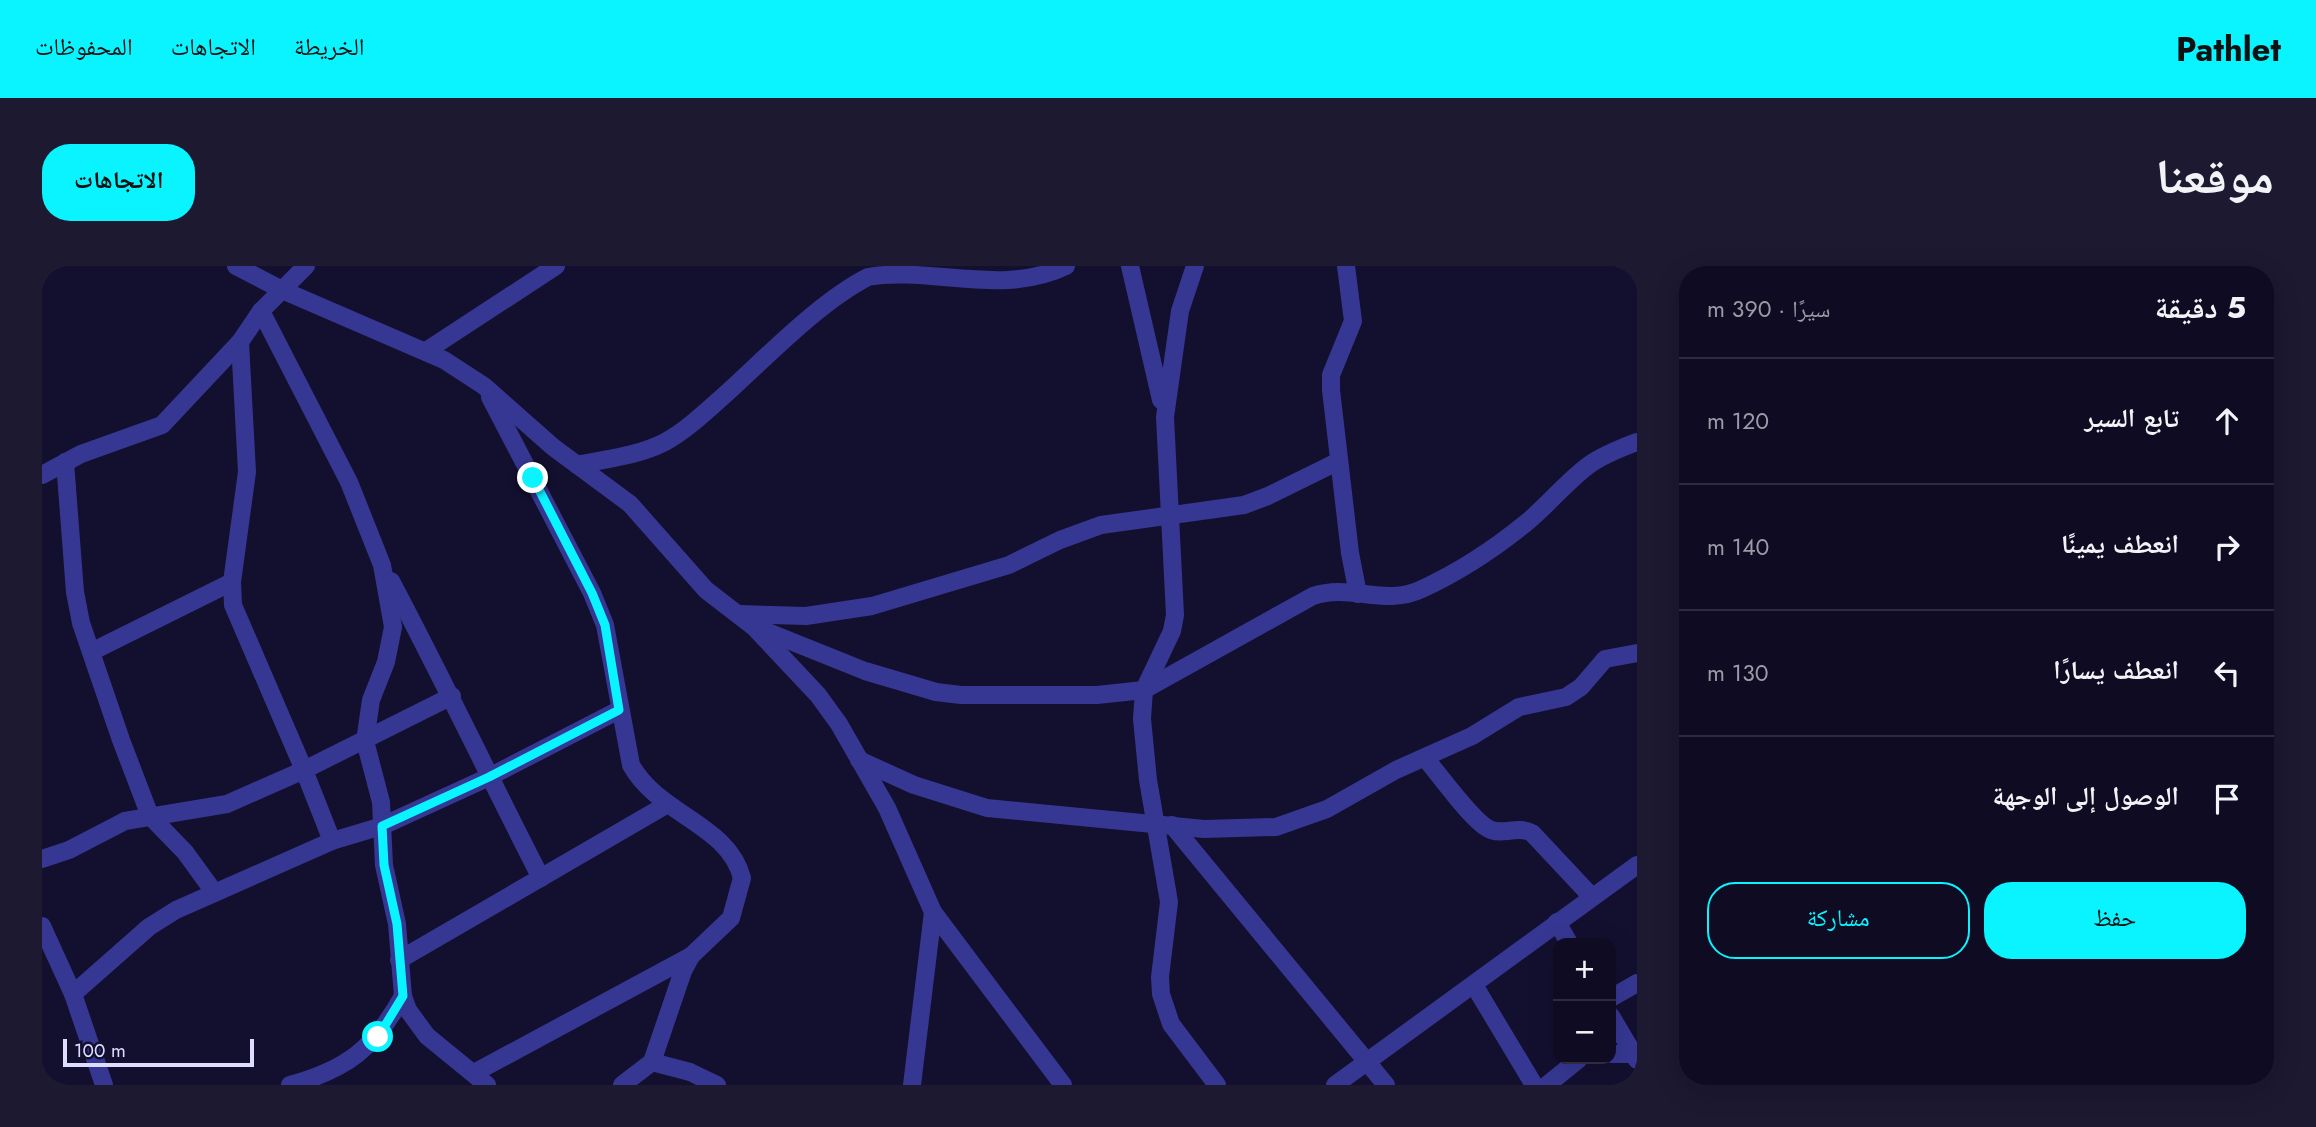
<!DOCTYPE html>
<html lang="ar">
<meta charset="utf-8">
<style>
:root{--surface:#0e0b23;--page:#1c1930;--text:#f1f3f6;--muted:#9b9ba6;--line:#2e2b41;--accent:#09f4ff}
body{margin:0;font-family:Jost,"Noto Naskh Arabic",sans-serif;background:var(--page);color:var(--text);direction:rtl}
.controls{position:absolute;right:21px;bottom:21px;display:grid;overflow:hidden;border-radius:14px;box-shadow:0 7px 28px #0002}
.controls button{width:63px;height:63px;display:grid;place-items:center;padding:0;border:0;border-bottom:2px solid var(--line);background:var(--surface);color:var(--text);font:35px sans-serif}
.scale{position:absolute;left:21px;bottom:18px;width:191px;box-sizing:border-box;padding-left:7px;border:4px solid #dfddff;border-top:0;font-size:19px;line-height:24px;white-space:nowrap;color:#dfddff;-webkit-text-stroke:5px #130f2f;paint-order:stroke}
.stop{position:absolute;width:21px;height:21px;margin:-16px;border:5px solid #09f4ff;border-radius:50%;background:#fff}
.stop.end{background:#09f4ff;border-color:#fff;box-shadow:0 2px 7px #0008}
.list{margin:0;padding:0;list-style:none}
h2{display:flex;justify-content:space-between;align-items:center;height:91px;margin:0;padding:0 28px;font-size:30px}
h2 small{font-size:23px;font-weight:400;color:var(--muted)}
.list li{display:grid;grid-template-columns:46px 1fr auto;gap:21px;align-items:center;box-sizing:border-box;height:126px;padding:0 28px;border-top:2px solid var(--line)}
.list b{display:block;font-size:26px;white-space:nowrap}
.list em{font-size:23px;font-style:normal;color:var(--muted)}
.actions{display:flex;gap:14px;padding:21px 28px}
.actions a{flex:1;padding:16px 0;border:2px solid var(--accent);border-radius:28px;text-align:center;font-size:24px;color:var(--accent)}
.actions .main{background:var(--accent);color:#111}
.icon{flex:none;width:38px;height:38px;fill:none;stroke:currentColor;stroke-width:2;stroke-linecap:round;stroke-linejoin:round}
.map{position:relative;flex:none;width:1595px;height:819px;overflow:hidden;direction:ltr;border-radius:28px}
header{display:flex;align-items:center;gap:42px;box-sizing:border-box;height:98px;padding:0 35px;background:var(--accent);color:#111}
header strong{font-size:33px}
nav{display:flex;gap:38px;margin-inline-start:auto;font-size:24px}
.intro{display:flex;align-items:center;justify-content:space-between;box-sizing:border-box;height:168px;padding:0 42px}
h1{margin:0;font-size:49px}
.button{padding:18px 32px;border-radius:28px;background:var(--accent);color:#111;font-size:24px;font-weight:700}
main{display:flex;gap:42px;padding:0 42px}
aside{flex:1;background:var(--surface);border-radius:28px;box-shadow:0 7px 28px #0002}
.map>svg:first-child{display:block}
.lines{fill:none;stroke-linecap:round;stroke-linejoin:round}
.minor{stroke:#363792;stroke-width:18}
.route{stroke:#09f4ff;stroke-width:9}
</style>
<header>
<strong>Pathlet</strong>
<nav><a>الخريطة</a><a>الاتجاهات</a><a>المحفوظات</a></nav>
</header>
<div class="intro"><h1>موقعنا</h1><a class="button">الاتجاهات</a></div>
<main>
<aside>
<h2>5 دقيقة<small>سيرًا · 390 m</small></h2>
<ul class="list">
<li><svg class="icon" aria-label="ahead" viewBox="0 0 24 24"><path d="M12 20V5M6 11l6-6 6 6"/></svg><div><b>تابع السير</b></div><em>120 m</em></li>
<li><svg class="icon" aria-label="right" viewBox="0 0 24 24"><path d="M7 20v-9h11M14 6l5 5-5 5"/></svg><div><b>انعطف يمينًا</b></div><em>140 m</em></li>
<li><svg class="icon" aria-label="left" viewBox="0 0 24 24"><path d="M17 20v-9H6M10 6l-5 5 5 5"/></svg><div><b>انعطف يسارًا</b></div><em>130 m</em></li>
<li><svg class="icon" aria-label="arrive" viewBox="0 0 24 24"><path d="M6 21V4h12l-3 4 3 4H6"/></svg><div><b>الوصول إلى الوجهة</b></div></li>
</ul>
<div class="actions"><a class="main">حفظ</a><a>مشاركة</a></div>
</aside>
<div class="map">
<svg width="1595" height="819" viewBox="0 0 1595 819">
<rect width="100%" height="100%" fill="#130f2f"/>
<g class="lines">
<!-- minor -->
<g class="minor">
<path d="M194,0l46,24 162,70 40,26 69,61 77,57 76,86 48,37 64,68 21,29 48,84 46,104 130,173"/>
<path d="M1088,0l31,134"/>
<path d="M1153,0l-15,45 -15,106 10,198 -3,16 -28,59 -2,29 6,61 21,122 -9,75 1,17 10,30 46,61"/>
<path d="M1304,0l7,55 -22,54v15l19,163 8,41"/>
<path d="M219,45l88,171 33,83 11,62 -7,35 -15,38 -6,41 16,61 3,63 13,59 6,72 5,14 19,26 60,49"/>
<path d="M198,76l7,130 -15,110 1,23 71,165 28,71"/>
<path d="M384,85l130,-85"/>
<path d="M448,131l102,196 13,32 26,140c28,50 97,59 111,113l-11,40 -40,38 -8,15 -31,91 -30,23"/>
<path d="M23,196l10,130 6,31 40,117 29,76 35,36 29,40"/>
<path d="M535,199c29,-6 61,-9 88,-23 20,-11 37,-27 54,-42 43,-38 98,-97 149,-123 62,-11 135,20 198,-11"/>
<path d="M0,209l39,-21 81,-29 78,-83 21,-31 45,-45"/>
<path d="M349,315c52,98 99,198 150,297"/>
<path d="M696,348l68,2 66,-10 137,-41 51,-25 41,-15 143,-20 24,-9 71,-35"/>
<path d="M716,362l107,43 71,21 25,3h136l47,-5 169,-94c37,-13 72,11 109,-7 37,-17 72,-40 104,-66 22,-18 40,-41 63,-58 14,-10 32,-17 48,-23"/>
<path d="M49,386l141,-70"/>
<path d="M1383,492c14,16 47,63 64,71 13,7 29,-4 43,4l60,64"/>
<path d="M817,494l55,25 73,23 217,21 72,-2 51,-18 69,-39 76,-34 47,-29 47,-10 15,-10 24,-28 32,-6"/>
<path d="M1130,559l214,260"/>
<path d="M0,593l27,-9 56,-29 102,-17 77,-34 148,-74"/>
<path d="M1515,656l12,21"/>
<path d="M0,660l31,68 31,91"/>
<path d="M357,694l267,-155"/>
<path d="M1432,719l60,100"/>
<path d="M31,728l76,-67 27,-17 156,-69 50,-15 107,-49 130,-67"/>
<path d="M1569,732l26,-15"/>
<path d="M1569,750l26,44"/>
<path d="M1569,788h26"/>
<path d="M610,796l38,10 27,13"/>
<path d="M432,807l217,-117"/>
<path d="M248,819c58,-16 84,-37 113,-89"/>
<path d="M870,819l21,-173"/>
<path d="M1293,819l302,-220"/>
<path d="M1505,819l32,-26"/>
</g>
</g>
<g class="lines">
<!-- route -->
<path class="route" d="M336,771l25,-41 -6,-72 -13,-59 -2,-39 107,-49 130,-67 -14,-85 -13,-32 -59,-115"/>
</g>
</svg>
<div class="controls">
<button>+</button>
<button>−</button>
</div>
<div class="scale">100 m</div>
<div class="stop" style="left:336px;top:771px"></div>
<div class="stop end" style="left:491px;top:212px"></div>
</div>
</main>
